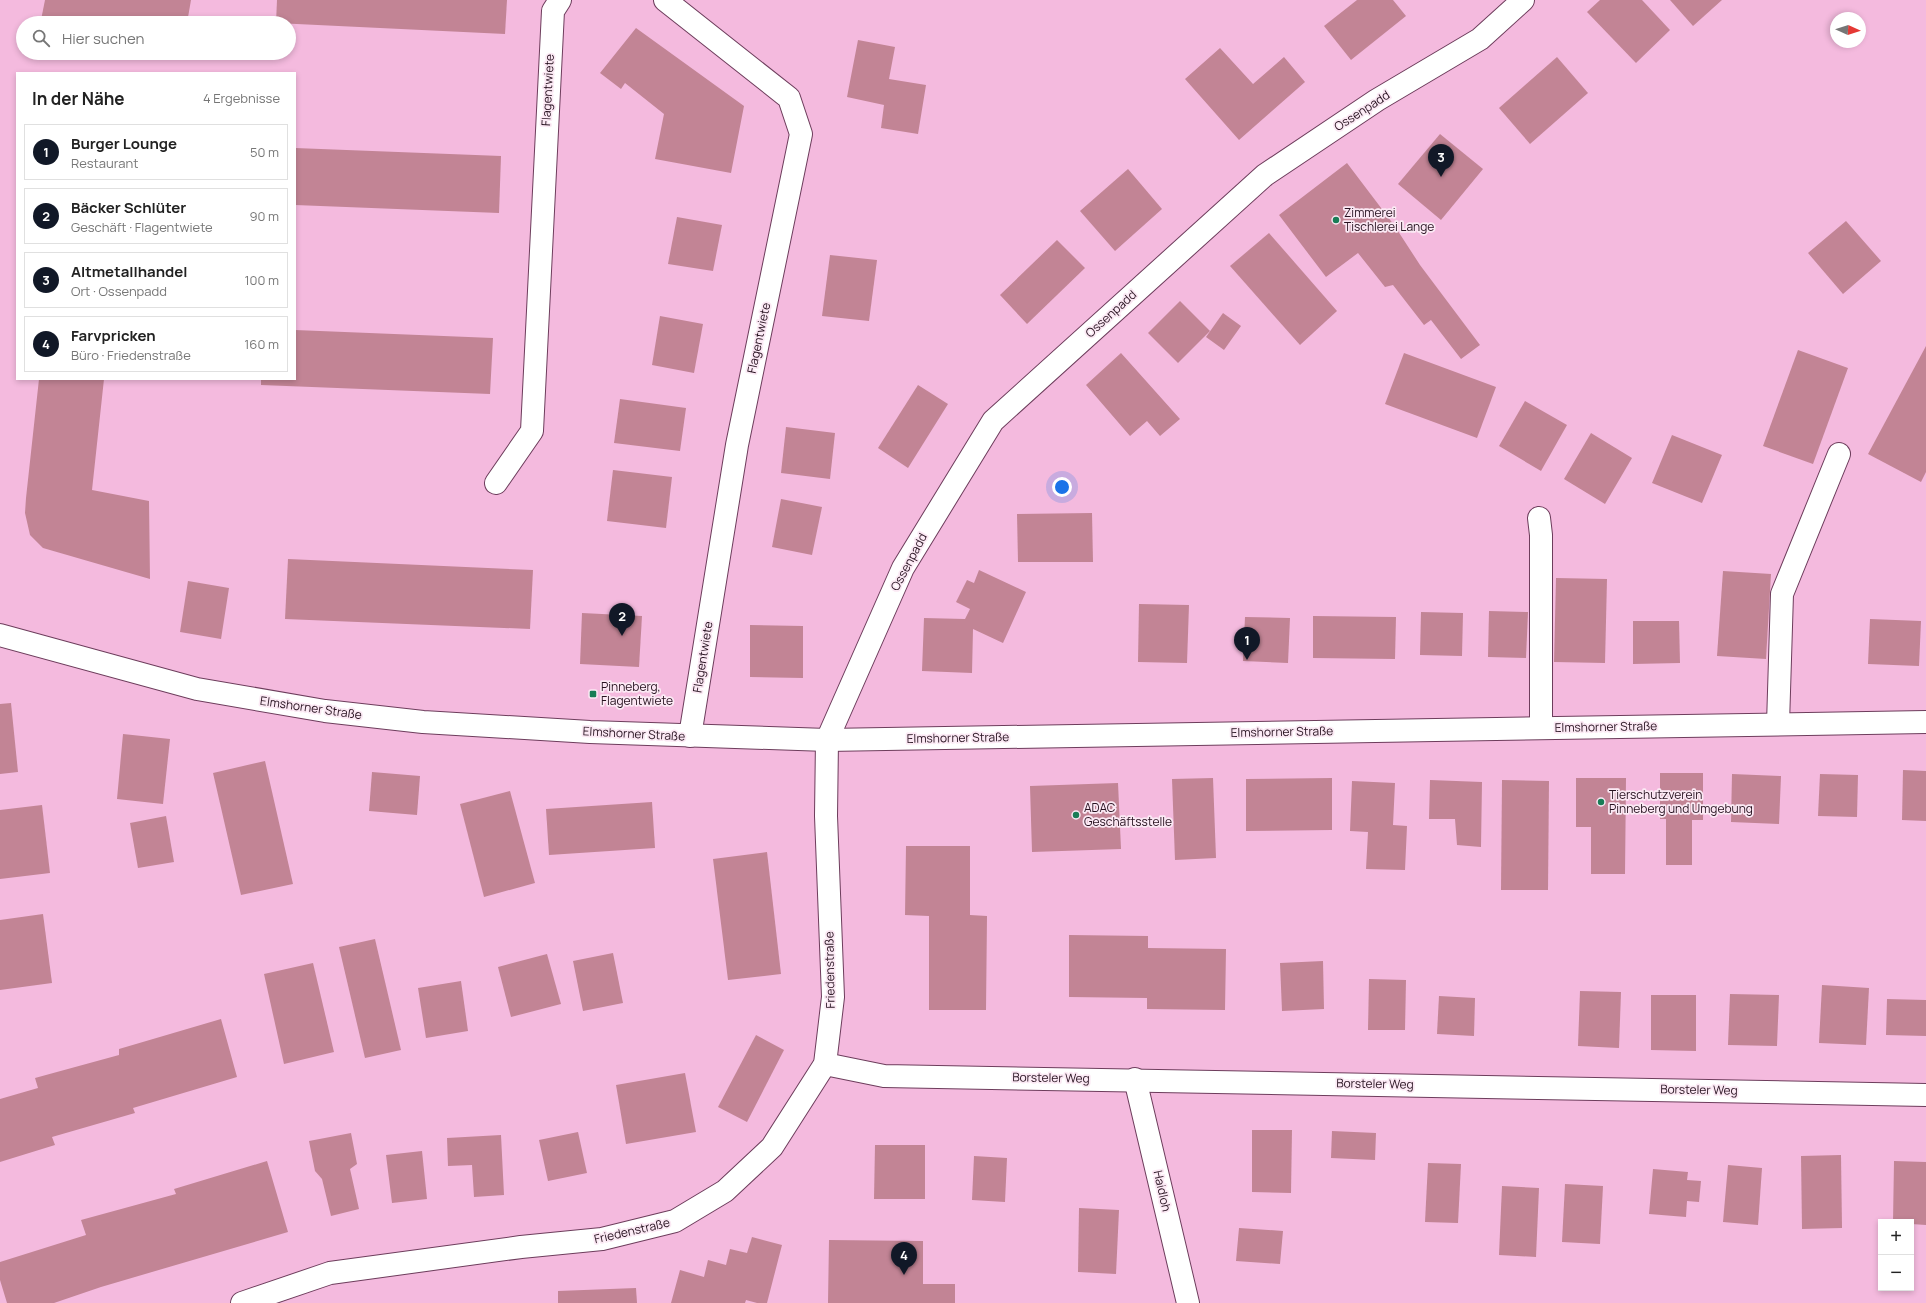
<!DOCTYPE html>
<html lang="de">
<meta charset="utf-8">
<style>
:root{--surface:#fff;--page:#f6f6f6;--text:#222;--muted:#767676;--line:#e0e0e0;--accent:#111827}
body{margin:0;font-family:Manrope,sans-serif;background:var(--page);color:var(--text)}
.controls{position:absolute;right:12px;bottom:12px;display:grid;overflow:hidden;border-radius:0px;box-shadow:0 2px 6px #0003}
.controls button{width:36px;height:36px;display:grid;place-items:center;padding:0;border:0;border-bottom:1px solid var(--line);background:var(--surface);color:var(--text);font:20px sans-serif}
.compass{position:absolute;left:1830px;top:12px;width:36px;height:36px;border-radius:50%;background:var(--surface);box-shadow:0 2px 6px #0003;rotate:93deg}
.you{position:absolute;left:1062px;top:487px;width:14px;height:14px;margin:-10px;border:3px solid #fff;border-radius:50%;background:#1a73e8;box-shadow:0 0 0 6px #1a73e833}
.badge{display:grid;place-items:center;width:26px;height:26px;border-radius:50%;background:var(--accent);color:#fff;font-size:13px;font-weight:700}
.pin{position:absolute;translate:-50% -33px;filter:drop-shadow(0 1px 2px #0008)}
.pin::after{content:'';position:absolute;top:21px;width:14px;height:12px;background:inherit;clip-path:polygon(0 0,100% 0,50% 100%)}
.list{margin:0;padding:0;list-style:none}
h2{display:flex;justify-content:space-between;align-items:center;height:52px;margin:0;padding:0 16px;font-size:17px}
h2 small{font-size:13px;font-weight:400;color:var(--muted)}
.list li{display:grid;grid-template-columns:26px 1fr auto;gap:12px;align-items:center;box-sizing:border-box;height:56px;margin:0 8px 8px;padding:0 8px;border:1px solid var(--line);border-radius:0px}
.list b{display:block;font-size:15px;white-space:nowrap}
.list p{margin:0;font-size:13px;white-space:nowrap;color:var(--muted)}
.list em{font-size:13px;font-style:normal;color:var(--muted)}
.icon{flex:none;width:22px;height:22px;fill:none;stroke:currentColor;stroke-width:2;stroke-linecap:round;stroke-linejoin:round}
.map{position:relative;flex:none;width:1926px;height:1303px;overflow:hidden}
.search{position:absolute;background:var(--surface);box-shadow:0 2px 6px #0003;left:16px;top:16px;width:280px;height:44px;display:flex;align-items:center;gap:10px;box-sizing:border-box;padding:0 14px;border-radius:22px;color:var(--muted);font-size:15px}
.panel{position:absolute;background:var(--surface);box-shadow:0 2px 6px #0003;left:16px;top:72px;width:280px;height:308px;border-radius:0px}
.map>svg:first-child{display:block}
.building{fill:#c28495}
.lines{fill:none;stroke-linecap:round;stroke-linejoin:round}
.minor-casing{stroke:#6d3d5c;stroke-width:24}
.major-casing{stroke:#6d3d5c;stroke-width:24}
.minor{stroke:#fff;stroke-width:22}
.major{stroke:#fff;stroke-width:22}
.poi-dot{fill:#197d56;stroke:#fbe9f4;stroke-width:1.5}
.labels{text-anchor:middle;stroke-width:3.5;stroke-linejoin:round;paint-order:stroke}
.street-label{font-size:12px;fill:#271220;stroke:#fbe9f4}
.poi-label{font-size:12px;fill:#271220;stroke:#fbe9f4;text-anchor:start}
</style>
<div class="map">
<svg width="1926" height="1303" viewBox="0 0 1926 1303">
<rect width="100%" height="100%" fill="#f4bade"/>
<!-- building -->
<g class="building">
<path d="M45,0h146l-4,23h-132l-14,-3z"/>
<path d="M277,0h230l-2,34 -229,-11z"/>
<path d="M1357,0h36l13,16 -55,44 -27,-34z"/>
<path d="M1600,0h42l28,30 -34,33 -49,-51z"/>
<path d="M1670,0h52l-29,26z"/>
<path d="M636,28l108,78 -13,67 -76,-14 9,-45 -39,-31 -4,6 -21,-16z"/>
<path d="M858,40l37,7 -6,32 37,6 -8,49 -37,-6 3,-23 -37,-8z"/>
<path d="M1220,48l33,36 31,-27 21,25 -66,58 -54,-61z"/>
<path d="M1557,57l31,36 -58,51 -31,-36z"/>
<path d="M1440,134l43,35 -42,51 -43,-36z"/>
<path d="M295,148l206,8 -2,57 -204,-8z"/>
<path d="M1347,163l47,62 26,40 60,80 -19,14 -30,-39 -7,5 -31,-40 -8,2 -27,-34 -32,24 -47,-62z"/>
<path d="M1128,169l34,40 -47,42 -35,-40z"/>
<path d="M677,217l45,8 -9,46 -45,-7z"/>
<path d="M1846,221l35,40 -38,33 -35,-41z"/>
<path d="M1269,233l68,78 -37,34 -70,-79z"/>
<path d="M1057,240l28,28 -58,56 -27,-29z"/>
<path d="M830,255l47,5 -8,61 -47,-5z"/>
<path d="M1180,301l30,30 -32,32 -30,-30z"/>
<path d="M1223,313l18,13 -17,24 -18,-13z"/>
<path d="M660,316l43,8 -9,49 -42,-8z"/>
<path d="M295,330l198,8 -3,56 -229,-9v-6h34z"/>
<path d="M1926,346v126l-5,10 -53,-28z"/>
<path d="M1798,350l50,18 -35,96 -50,-18z"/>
<path d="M1121,353l59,66 -20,17 -13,-15 -17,15 -44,-51z"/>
<path d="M1404,353l92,34 -19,51 -92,-34z"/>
<path d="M39,379h65l-12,111 57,11 1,78 -107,-31 -13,-13 -5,-22 1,-15z"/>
<path d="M918,385l30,19 -40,64 -30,-20z"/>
<path d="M620,399l66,9 -6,43 -66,-8z"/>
<path d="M1525,401l42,24 -26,46 -42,-25z"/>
<path d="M786,427l49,6 -5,46 -49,-6z"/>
<path d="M1591,433l41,25 -27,46 -41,-25z"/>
<path d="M1672,435l50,20 -20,48 -50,-20z"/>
<path d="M613,470l59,7 -6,51 -59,-7z"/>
<path d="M781,499l41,8 -10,48 -40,-8z"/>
<path d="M1092,513l1,49h-75l-1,-48z"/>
<path d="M288,559l245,11 -3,59 -245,-10z"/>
<path d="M979,570l47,22 -23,51 -30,-14 -1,44 -50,-2 2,-53 41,1 5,-10 -14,-7 11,-22 7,3z"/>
<path d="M1723,571l48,3 -5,85 -49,-3z"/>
<path d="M1556,578l51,1 -2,84 -51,-1z"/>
<path d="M188,581l41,7 -8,51 -41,-7z"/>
<path d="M1139,604l50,1 -2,58 -49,-1z"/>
<path d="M1489,611l39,1 -2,46 -38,-1z"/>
<path d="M1421,612l42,1 -1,43 -42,-1z"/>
<path d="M582,613l60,3 -3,51 -59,-3z"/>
<path d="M1313,616l83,1 -1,42 -82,-1z"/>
<path d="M1245,617l45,1 -2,45 -45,-2z"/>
<path d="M1870,619l51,2 -2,45 -51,-2z"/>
<path d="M1633,621h46l1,42 -47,1z"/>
<path d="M750,625l53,1v52l-53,-1z"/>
<path d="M11,703l7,69 -18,2v-70z"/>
<path d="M123,734l47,5 -7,65 -46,-5z"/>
<path d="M265,761l28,123 -52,11 -28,-122z"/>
<path d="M1903,770l23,1v50l-24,-1z"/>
<path d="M372,772l48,4 -3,39 -48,-4z"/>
<path d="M1660,773h43v47h-11v45h-26v-46h-6z"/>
<path d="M1732,774l49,2 -2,48 -48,-2z"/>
<path d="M1820,774l38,1 -1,42 -39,-1z"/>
<path d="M1213,778l3,80 -41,2 -3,-81z"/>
<path d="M1332,778v52l-86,1v-52z"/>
<path d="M1576,778h50l-1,96h-34v-47h-15z"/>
<path d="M1430,780l52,2 -1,65 -24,-2 -2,-26h-26z"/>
<path d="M1502,780l47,1 -1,109h-47z"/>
<path d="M1352,781l43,2 -2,42 14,1 -2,44 -39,-1 2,-37 -18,-1z"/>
<path d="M1118,783l3,66 -89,3 -2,-66z"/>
<path d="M510,791l25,92 -51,14 -24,-93z"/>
<path d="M652,802l3,46 -106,7 -3,-46z"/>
<path d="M42,805l8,68 -50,6v-69z"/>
<path d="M166,816l8,46 -36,6 -8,-45z"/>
<path d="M906,846h64v69l17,1 -1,94h-57v-94l-24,-1z"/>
<path d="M767,852l14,122 -53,6 -15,-121z"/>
<path d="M43,914l9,69 -52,7v-70z"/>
<path d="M1069,935l79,1v12l78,1 -1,61 -78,-1v-11l-78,-1z"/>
<path d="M375,939l26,111 -36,8 -26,-111z"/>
<path d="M613,953l10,50 -40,8 -10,-50z"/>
<path d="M547,954l14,50 -50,13 -13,-50z"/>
<path d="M1323,961l1,48 -42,2 -2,-48z"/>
<path d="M313,963l21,89 -50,12 -20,-90z"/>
<path d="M1369,979l37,1 -1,50h-37z"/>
<path d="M461,981l7,50 -42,7 -8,-50z"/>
<path d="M1822,985l47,3 -3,57 -47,-2z"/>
<path d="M1580,991l41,1 -2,56 -41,-2z"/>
<path d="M1730,994l49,1 -2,51 -49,-1z"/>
<path d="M1651,995h45v56l-45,-1z"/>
<path d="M1439,996l36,2 -1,38 -37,-2z"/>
<path d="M1887,999l39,1v36l-40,-1z"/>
<path d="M221,1019l16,58 -104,31 2,5 -83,24 3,8 -55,17v-63l38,-11 -3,-10 84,-23v-6z"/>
<path d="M756,1035l28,15 -37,72 -29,-15z"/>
<path d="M685,1073l11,59 -70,12 -10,-59z"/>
<path d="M1252,1130h40l-1,63 -39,-1z"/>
<path d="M1332,1131l44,2 -1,27 -44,-2z"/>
<path d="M578,1132l9,41 -39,8 -9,-41z"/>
<path d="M351,1133l6,31 -7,5 9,40 -28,7 -9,-37 -7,-8 -6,-30z"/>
<path d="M501,1135l3,60 -30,2 -2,-32 -24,1 -1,-28z"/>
<path d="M875,1145h50v54h-51z"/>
<path d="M422,1151l5,48 -35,4 -6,-48z"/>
<path d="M1841,1155l1,73 -40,1 -1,-73z"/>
<path d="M974,1156l33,2 -2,44 -33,-2z"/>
<path d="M267,1161l21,71 -187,55 -47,16h-47l-7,-23v-18l86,-27 -5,-15 95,-26 -2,-5z"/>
<path d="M1894,1161l32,1v63l-15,-1v-2h-18z"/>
<path d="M1428,1163l33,1 -3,59 -33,-1z"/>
<path d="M1728,1165l34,3 -4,57 -35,-3z"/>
<path d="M1653,1169l35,3 -1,8 14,1 -2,21 -12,-1 -1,16 -37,-3z"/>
<path d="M1565,1184l38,2 -3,58 -38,-2z"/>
<path d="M1502,1186l37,2 -3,69 -37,-2z"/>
<path d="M1079,1208l40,2 -3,64 -38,-2z"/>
<path d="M1239,1228l44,3 -3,33 -44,-3z"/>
<path d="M752,1237l30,8 -15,58h-10l-11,-3 -1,3h-74l9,-33 24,7 4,-17 18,5 4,-16 17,4z"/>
<path d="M829,1240l94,1v43h32v19h-127z"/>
<path d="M636,1288l1,15h-79v-12z"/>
</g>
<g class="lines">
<!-- minor casing -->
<g class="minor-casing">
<g id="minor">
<path d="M665,0l124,98 12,36 -64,311 -47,291"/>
<path d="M496,483l36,-52 21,-420 7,-11"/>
<path d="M1539,518l2,17v193"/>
<path d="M1778,724l4,-130 57,-140"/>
<path d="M825,1064l59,12 1042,19"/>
<path d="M1135,1079l53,224"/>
<path d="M242,1303l88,-30 191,-26 81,-8 73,-18 50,-30 47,-44 53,-83 8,-67 -7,-181 1,-76 76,-172 90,-147 272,-246 112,-75 103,-61 43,-39"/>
</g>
</g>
<!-- major casing -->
<g class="major-casing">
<path id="major" d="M0,635l197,54 128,22 98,11 167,10 237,8 1099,-18"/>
</g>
<!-- minor -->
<use href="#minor" class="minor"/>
<!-- major -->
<use href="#major" class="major"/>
</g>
<!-- markers -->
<g class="poi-dot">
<circle cx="1336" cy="220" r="4"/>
<rect x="589" y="690" width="8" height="8" rx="2"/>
<circle cx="1601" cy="802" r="4"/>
<circle cx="1076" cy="815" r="4"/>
</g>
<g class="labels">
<!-- street labels -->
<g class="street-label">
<text transform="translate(548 90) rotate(-87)" y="4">Flagentwiete</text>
<text transform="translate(1362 111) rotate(-33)" y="4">Ossenpadd</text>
<text transform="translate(1111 314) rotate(-42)" y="4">Ossenpadd</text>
<text transform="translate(759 338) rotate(-78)" y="4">Flagentwiete</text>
<text transform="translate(909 562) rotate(-62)" y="4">Ossenpadd</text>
<text transform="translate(703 657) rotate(-81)" y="4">Flagentwiete</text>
<text transform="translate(311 708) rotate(8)" y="4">Elmshorner Straße</text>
<text transform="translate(1606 727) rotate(-1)" y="4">Elmshorner Straße</text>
<text transform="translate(1282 732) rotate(-1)" y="4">Elmshorner Straße</text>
<text transform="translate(634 734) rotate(3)" y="4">Elmshorner Straße</text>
<text transform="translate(958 738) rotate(-1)" y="4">Elmshorner Straße</text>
<text transform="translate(830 970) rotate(-91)" y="4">Friedenstraße</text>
<text transform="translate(1051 1078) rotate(1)" y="4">Borsteler Weg</text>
<text transform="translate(1375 1084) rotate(1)" y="4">Borsteler Weg</text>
<text transform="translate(1699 1090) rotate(1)" y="4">Borsteler Weg</text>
<text transform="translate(1162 1191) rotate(77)" y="4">Haidloh</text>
<text transform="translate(632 1231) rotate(-13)" y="4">Friedenstraße</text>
</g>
<!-- poi labels -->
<g class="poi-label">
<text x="1344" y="217">Zimmerei<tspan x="1344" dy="14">Tischlerei Lange</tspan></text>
<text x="601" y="691">Pinneberg,<tspan x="601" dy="14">Flagentwiete</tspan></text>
<text x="1609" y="799">Tierschutzverein<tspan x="1609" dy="14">Pinneberg und Umgebung</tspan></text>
<text x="1084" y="812">ADAC<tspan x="1084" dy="14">Geschäftsstelle</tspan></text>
</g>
</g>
</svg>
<div class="controls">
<button>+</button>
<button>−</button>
</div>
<svg class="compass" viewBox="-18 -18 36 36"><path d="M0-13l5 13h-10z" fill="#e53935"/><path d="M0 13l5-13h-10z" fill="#767676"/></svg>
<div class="you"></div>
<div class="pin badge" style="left:1247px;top:660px">1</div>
<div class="pin badge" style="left:622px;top:636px">2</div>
<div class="pin badge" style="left:1441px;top:177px">3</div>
<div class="pin badge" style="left:904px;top:1275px">4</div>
<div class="search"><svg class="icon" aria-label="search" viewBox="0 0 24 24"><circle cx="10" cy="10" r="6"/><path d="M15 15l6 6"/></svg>Hier suchen</div>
<section class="panel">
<h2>In der Nähe<small>4 Ergebnisse</small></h2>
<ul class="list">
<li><span class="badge">1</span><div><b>Burger Lounge</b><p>Restaurant</p></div><em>50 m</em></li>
<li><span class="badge">2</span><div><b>Bäcker Schlüter</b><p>Geschäft · Flagentwiete</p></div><em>90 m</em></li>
<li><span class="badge">3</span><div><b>Altmetallhandel</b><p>Ort · Ossenpadd</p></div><em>100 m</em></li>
<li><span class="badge">4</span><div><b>Farvpricken</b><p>Büro · Friedenstraße</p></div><em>160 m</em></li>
</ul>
</section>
</div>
